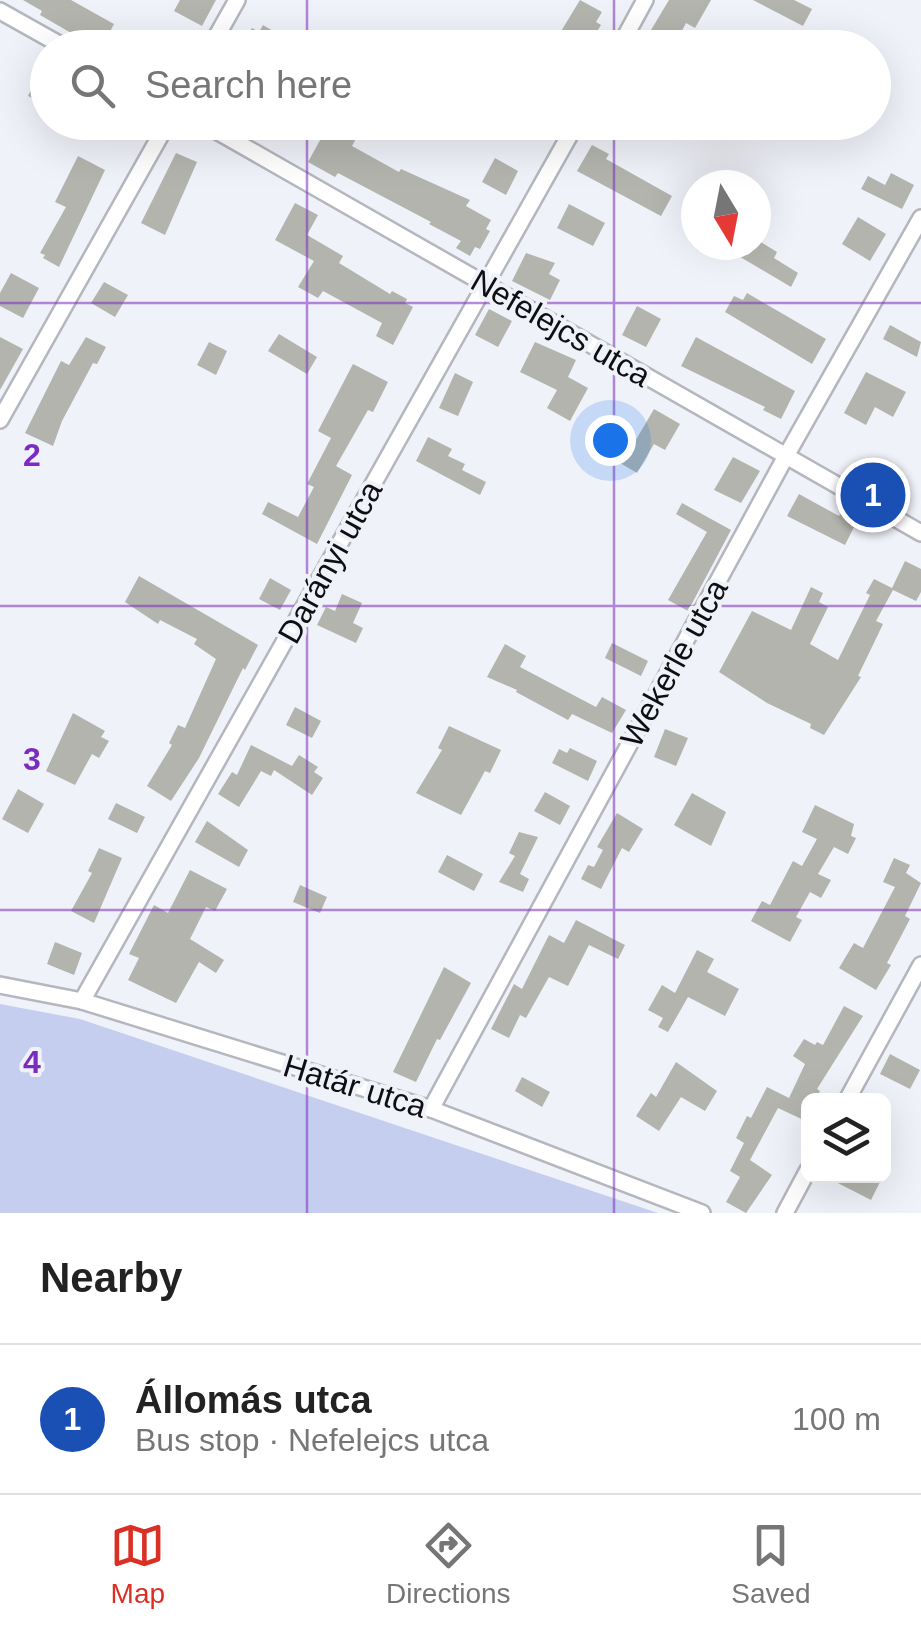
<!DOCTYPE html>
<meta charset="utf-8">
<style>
:root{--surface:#fff;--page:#f2f2f2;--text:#222;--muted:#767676;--line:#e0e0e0;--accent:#d93025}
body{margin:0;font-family:Helvetica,sans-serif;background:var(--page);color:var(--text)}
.controls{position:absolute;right:30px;bottom:30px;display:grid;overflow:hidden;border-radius:15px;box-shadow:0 10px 40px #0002}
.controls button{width:90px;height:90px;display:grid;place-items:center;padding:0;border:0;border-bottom:2px solid var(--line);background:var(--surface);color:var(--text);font:50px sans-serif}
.compass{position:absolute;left:681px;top:170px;width:90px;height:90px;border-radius:50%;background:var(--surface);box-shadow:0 10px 40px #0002;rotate:170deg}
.you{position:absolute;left:610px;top:440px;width:35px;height:35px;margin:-25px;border:8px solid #fff;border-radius:50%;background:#1a73e8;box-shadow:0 0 0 15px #1a73e833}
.badge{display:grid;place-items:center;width:65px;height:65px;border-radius:50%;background:var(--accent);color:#fff;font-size:32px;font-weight:700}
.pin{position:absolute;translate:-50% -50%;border:5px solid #fff;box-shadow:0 2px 10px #0006}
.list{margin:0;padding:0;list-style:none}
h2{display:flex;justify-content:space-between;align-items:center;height:130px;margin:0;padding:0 40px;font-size:42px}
h2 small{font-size:32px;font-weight:400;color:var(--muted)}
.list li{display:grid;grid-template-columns:65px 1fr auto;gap:30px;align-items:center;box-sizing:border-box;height:150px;padding:0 40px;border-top:2px solid var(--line)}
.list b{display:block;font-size:38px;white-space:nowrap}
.list p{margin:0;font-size:32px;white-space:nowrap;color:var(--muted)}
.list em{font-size:32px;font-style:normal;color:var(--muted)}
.icon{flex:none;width:55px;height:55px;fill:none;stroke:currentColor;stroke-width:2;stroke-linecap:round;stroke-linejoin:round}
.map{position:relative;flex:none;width:921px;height:1213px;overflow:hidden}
.search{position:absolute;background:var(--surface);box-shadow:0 10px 40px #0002;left:30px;right:30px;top:30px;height:110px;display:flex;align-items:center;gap:25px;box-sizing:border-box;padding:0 35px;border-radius:55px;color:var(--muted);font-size:38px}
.sheet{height:280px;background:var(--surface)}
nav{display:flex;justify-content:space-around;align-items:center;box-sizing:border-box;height:140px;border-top:2px solid var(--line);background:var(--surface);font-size:28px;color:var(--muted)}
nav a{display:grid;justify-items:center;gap:5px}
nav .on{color:var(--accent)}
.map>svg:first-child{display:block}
.green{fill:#c6cef0}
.building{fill:#b2b4ad}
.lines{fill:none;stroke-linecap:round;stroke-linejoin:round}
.street-casing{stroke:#b5b6be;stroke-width:20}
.street{stroke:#fff;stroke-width:15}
.grid{fill:none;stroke:#7b2cbf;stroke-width:2.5;stroke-opacity:0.55}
.labels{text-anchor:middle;stroke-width:8;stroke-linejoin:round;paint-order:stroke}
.street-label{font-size:32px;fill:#0e0f11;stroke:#f0f2f9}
.grid-label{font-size:32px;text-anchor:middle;font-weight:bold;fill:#7b2cbf;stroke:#f0f2f9;stroke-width:8;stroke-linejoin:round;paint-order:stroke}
</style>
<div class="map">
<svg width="921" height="1213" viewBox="0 0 921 1213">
<rect width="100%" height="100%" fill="#f0f2f9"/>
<!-- green -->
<path class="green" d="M0,1004l80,15 578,194h-658z"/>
<!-- building -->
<g class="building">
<path d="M23,0h48l43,24 -13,24h-4l-57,-33 2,-4z"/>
<path d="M180,0h36l-14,26 -28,-15z"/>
<path d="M580,0l22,12 -6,10 5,3 -14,23h-28l3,-7 -5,-3z"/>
<path d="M669,0h42l-16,28 -9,-5 -13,25h-14l-14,-8z"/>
<path d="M753,0h41l18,9 -9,17z"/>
<path d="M263,25l15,9 -7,14h-30l11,-20 7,4z"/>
<path d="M48,53v53l-20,-10z"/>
<path d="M330,122h35l-13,24 47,26 2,-3 69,31 -4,6 25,14 -5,9 4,2 -10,18 -5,-2 -5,9 -14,-8 5,-7 -32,-17 2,-2 -93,-49 -3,4 -27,-15z"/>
<path d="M592,145l17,9 -3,5 66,37 -11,20 -84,-45z"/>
<path d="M176,153l21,9 -32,73 -24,-12z"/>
<path d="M78,156l27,14 -46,97 -16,-9 2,-3 -5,-2 26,-46 -11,-5z"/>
<path d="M495,158l23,13 -12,24 -24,-13z"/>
<path d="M891,173l23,12 -12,24 -41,-20 7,-13 17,9z"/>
<path d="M295,203l23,12 -11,20 36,21 -4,7 51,31 2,-3 15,8 -2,4 8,4 -20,38 -17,-9 6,-13 -59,-32 -5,7 -20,-11 16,-26 -39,-21z"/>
<path d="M569,204l36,19 -12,23 -36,-18z"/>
<path d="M858,217l28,17 -16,27 -28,-17z"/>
<path d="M756,239l21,13 -3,6 24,15 -7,14 -71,-42h36z"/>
<path d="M526,253l29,10 -6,11 11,6 -10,20 -38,-19z"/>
<path d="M11,273l28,15 -16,30 -23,-12v-13z"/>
<path d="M104,282l24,13 -13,22 -24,-14z"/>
<path d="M747,293l79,46 -14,25 -87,-52 9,-16 9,4z"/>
<path d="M637,306l24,13 -15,28 -24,-12z"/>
<path d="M489,309l23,12 -14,26 -23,-12z"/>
<path d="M890,325l31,17 -4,15 -34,-18z"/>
<path d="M279,334l38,23 -10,17 -39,-23z"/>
<path d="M0,337l23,12 -23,41z"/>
<path d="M86,337l20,10 -9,17 -4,-1 -31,58 -9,25 -28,-13 36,-72 8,4z"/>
<path d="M696,337l99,54 -14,28 -18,-9 2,-3 -84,-41z"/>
<path d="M209,342l18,9 -11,24 -19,-10z"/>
<path d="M535,342l41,18 -8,17 20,11 -18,33 -23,-13 10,-18 -37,-18z"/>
<path d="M353,364l35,18 -15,30 -5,-2 -32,56 16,9 -35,69 -55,-30 6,-12 30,15 16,-30 -7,-3 24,-46 -13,-7z"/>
<path d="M866,372l40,20 -13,25 -18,-10 -9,18 -22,-12z"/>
<path d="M455,373l18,9 -15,34 -19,-8z"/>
<path d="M654,409l26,15 -15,26 -11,-6 -17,29 -27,-16 8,-13 12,6z"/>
<path d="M428,437l24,12 -4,7 17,8 -3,6 24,12 -6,13 -64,-34z"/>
<path d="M733,457l27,14 -19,32 -27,-13z"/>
<path d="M799,494l40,22 2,-3 16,8 -12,24 -58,-29z"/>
<path d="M682,503l49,27 -43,81 -20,-11 39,-68 -31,-18z"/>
<path d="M905,561l16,8v23l-5,9 -23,-11 -17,31 7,3 -25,52 3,1 -37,58 -14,-7 1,-4 -44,-21 -48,-31 33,-61 39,19 20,-43 12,6 -4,9 9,5 -18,37 28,16 32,-65 -4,-2 8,-14 18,9z"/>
<path d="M139,576l119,69 -13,25 -2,-2 -44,90 -28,43 -24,-15 25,-41 -3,-2 9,-18 7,3 31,-69 -22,-15 3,-5 -37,-19 -2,4 -33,-22z"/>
<path d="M270,578l21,12 -11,20 -21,-11z"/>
<path d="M342,594l20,9 -9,20 10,5 -7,15 -39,-18 9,-18 9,4z"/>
<path d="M612,643l36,18 -7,15 -36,-18z"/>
<path d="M505,644l21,12 -6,11 76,40 6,-10 24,13 -14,23 -40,-19 -4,6 -52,-28 1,-2 -30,-13z"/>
<path d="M295,707l26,14 -9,17 -26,-13z"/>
<path d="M73,713l32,18 -4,6 8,4 -10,17 -7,-4 -17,31 -29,-14z"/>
<path d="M449,726l52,24 -11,23 -5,-2 -24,44 -45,-22 26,-43 -4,-2z"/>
<path d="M665,729l23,9 -12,28 -22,-9z"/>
<path d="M251,745l41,21 7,-11 19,12 -4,5 9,6 -11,17 -38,-25 -3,6 -10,-5 -22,36 -21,-13 14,-22 5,3z"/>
<path d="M570,748l27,13 -9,20 -36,-18 7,-14 8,4z"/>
<path d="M18,789l26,15 -16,29 -26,-14z"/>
<path d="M545,792l25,14 -10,19 -26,-14z"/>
<path d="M692,793l34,19 -15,34 -37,-21z"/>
<path d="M116,803l29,14 -8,16 -29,-14z"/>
<path d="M815,805l39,19 -3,12 5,2 -8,16 -14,-7 -16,27 13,6 -10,18 -11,-6 -14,25 6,3 -12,22 -39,-21 11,-20 8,4 23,-44 9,5 15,-27 -15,-7z"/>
<path d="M617,813l26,16 -14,23 -7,-4 -21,41 -20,-10 7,-14 6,2 9,-17 -6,-3z"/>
<path d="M207,821l41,29 -9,17 -44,-25z"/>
<path d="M519,832l19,5 -18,37 9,5 -6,13 -24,-10 16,-26 -6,-3z"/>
<path d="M99,848l23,10 -28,65 -23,-12 21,-38 -4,-2z"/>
<path d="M447,855l36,19 -9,17 -36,-19z"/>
<path d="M894,858l16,7 -4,8 15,10 -16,33 5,3 -23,44 4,2 -15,25 -37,-22 15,-25 9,5 32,-61 -12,-5z"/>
<path d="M190,870l37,19 -12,22 -9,-4 -16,32 34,21 -8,13 -17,-11 -23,41 -48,-23 11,-22 -10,-4 25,-49 14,8z"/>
<path d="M300,885l27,12 -7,16 -27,-11z"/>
<path d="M576,920l49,25 -7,14 -29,-14 -21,41 -19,-9 -23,41 -6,-3 -11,23 -18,-9 23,-45 8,5 27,-54 15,8z"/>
<path d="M55,942l27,11 -8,22 -27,-11z"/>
<path d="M697,950l17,9 -7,13 32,17 -14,27 -37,-19 -20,35 -10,-5 5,-9 -15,-8 14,-25 13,8z"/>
<path d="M444,967l27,16 -31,57 -3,-1 -21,43 -23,-10z"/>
<path d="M844,1006l19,10 -46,73 3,2 -5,9h-7v22l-30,-14 -28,52 22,15 -26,38 -20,-11 14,-25 -10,-6 14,-28 -8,-5 11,-22 4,2 16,-31 22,11 16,-34 -12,-8 11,-17 11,6 2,-3 6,3z"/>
<path d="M890,1054l30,16 -10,19 -30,-15z"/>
<path d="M676,1062l41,29 -12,20 -24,-14 -22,34 -23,-15 15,-23 5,4z"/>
<path d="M522,1077l28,15 -8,15 -27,-16z"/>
<path d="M824,1176h59l-12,24z"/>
</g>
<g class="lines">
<!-- street casing -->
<g class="street-casing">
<g id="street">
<path d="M0,11l66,37"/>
<path d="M210,48l27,-48"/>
<path d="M619,48l26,-48"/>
<path d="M201,122l720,411"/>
<path d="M0,420l168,-298"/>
<path d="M0,985l82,16 349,108 271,104"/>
<path d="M82,1001l495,-879"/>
<path d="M847,1100l74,-135"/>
<path d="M431,1109l355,-653 135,-238"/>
<path d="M785,1213l23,-43"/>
</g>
</g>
<!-- street -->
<use href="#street" class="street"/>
</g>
<!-- grid -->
<path class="grid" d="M307,0v48M614,0v48M307,122v1091M614,122v1091M0,303h921M0,606h921M0,910h921"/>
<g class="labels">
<!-- street labels -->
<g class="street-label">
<text transform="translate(561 328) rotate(30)" y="11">Nefelejcs utca</text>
<text transform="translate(330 562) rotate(-61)" y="11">Darányi utca</text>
<text transform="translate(674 663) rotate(-61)" y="11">Wekerle utca</text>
<text transform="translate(355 1086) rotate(17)" y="11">Határ utca</text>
</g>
</g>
<g class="grid-label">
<text x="32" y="466">2</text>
<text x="32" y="770">3</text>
<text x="32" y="1073">4</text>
</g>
</svg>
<div class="controls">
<button><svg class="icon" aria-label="layers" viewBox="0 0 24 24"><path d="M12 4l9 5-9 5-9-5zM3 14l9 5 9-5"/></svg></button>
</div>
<svg class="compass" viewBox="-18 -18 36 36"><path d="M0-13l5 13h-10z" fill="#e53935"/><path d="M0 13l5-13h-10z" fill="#767676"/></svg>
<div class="you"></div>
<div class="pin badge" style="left:873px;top:495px;background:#1a4fb4">1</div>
<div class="search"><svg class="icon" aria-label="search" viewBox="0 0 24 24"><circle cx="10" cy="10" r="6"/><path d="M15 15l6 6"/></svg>Search here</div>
</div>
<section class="sheet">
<h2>Nearby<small></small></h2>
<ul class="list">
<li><span class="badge" style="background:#1a4fb4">1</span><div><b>Állomás utca</b><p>Bus stop · Nefelejcs utca</p></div><em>100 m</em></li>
</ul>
</section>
<nav>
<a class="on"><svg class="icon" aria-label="map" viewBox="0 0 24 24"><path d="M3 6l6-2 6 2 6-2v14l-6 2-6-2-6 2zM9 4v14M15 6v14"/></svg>Map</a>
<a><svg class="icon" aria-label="directions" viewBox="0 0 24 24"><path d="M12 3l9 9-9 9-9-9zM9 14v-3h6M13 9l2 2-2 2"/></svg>Directions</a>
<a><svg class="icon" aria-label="saved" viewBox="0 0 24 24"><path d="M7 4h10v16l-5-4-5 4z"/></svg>Saved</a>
</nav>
